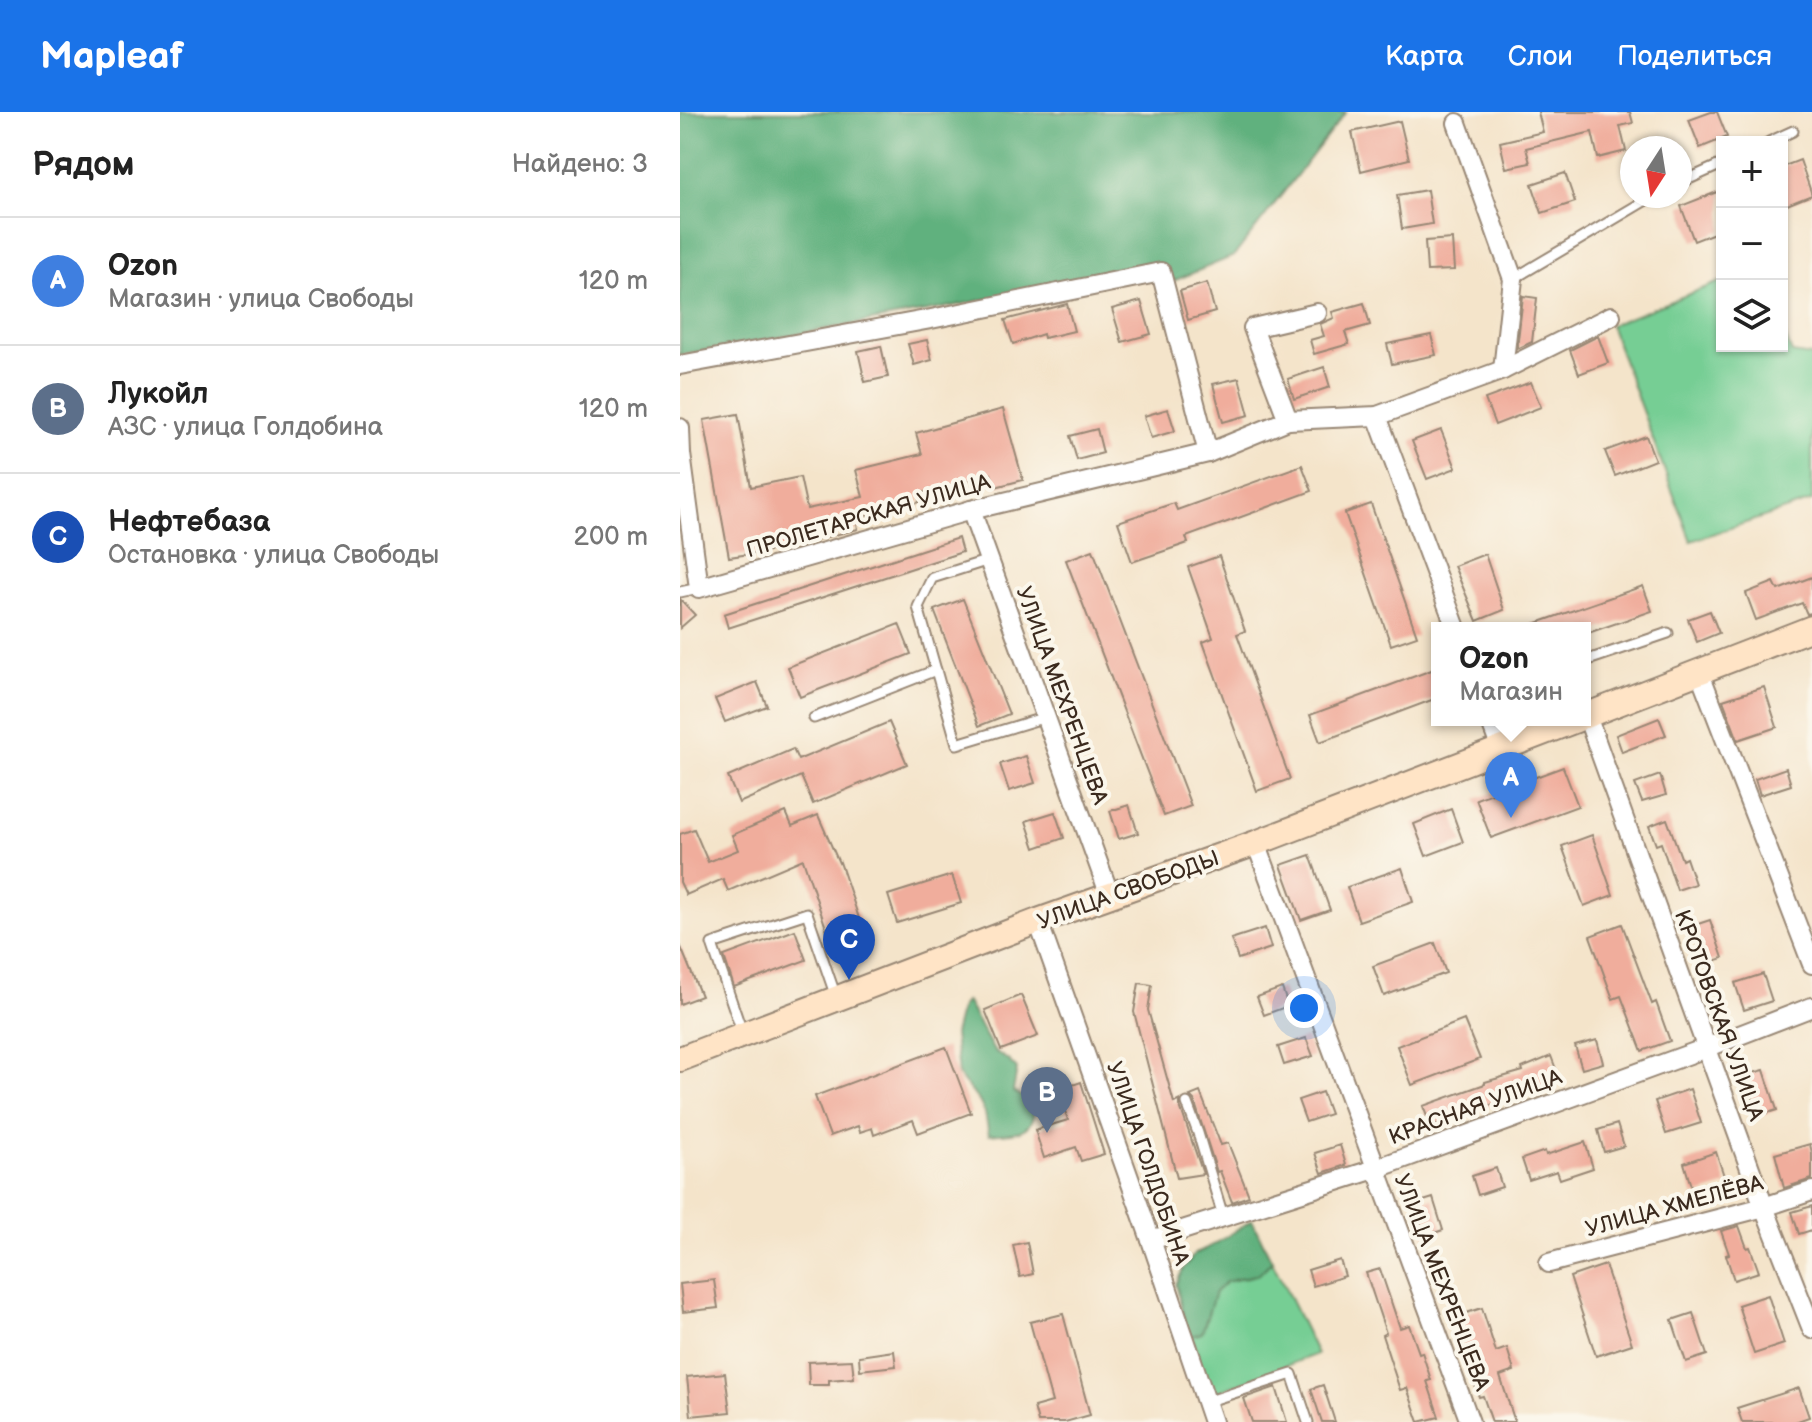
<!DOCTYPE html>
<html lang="ru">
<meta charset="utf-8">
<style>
:root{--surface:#fff;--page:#f2f2f2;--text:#222;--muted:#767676;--line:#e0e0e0;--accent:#1a73e8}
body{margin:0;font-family:"Balsamiq Sans",sans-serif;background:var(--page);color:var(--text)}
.controls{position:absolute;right:24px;top:24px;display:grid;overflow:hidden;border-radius:0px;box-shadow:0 2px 6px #0004}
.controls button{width:72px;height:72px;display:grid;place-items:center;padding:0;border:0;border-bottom:2px solid var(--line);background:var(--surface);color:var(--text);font:40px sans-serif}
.compass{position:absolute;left:940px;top:24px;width:72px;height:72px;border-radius:50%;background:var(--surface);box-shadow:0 2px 6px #0004;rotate:192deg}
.you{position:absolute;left:624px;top:896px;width:28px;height:28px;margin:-20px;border:6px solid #fff;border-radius:50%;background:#1a73e8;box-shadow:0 0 0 12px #1a73e833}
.badge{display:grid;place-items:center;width:52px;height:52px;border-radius:50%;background:var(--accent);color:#fff;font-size:26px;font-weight:700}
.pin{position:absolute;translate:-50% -66px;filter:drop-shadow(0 2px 4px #0008)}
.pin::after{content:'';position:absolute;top:42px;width:28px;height:24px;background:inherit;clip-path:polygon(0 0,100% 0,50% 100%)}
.popup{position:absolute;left:751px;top:510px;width:160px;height:104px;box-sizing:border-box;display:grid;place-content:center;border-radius:0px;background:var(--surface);filter:drop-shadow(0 2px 6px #0005);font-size:26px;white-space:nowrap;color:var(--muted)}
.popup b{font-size:30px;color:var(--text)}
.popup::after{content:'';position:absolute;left:50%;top:100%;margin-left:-16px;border:16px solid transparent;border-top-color:var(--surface)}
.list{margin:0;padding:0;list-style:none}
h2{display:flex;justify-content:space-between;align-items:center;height:104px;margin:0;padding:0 32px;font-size:34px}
h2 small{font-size:26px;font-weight:400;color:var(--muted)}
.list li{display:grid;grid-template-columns:52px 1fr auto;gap:24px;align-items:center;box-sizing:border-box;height:128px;padding:0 32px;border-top:2px solid var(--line)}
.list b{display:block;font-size:30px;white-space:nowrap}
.list p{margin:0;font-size:26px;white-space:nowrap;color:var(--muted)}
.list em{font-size:26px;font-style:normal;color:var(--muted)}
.icon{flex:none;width:44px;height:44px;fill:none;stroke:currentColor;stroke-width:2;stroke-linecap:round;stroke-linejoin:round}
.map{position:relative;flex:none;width:1132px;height:1310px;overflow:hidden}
header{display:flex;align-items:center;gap:48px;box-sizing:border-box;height:112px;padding:0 40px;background:var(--accent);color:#fff}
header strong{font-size:38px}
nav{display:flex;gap:44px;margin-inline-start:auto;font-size:28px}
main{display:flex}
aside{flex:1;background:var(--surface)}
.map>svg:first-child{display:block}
.green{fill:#76ce94;stroke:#587c59;stroke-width:2}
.forest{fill:#60b17e;stroke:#4e6e4e;stroke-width:2}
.building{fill:#f0ad9c}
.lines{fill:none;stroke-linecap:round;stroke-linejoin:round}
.service-casing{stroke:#988774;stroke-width:13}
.minor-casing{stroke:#988774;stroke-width:22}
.secondary-casing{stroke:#988774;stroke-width:28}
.service{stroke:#fff;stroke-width:9}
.minor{stroke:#fff;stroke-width:18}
.secondary{stroke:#ffe4c6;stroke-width:24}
.labels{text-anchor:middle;stroke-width:8;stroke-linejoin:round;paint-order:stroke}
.street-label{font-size:22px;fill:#3b2a1e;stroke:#fbf7ec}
</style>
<header>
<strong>Mapleaf</strong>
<nav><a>Карта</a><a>Слои</a><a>Поделиться</a></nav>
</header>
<main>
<aside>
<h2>Рядом<small>Найдено: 3</small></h2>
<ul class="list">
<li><span class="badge" style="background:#3f7fe0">A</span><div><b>Ozon</b><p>Магазин · улица Свободы</p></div><em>120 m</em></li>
<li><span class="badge" style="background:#5c6f8a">B</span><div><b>Лукойл</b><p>АЗС · улица Голдобина</p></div><em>120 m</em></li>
<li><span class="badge" style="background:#1a4fb4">C</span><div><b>Нефтебаза</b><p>Остановка · улица Свободы</p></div><em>200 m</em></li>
</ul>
</aside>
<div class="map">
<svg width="1132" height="1310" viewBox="0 0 1132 1310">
<rect width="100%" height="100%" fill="#fbf7ec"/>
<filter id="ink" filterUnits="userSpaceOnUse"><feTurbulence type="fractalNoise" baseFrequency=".0125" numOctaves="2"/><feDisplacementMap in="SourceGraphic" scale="16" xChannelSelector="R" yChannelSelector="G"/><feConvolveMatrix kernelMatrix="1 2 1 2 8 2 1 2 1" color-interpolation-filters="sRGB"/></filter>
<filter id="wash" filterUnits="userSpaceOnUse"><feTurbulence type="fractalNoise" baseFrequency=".006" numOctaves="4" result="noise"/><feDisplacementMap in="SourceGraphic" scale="32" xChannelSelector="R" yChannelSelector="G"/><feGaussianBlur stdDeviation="1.8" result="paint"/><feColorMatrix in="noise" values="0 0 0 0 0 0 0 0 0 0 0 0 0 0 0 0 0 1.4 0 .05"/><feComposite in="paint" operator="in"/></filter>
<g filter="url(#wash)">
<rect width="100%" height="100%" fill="#f4e4ca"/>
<!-- green -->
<g class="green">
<path d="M1042,169v65h60v-18l10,25 20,3v145l-121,40 -81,-216z"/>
<path d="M592,1149l45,93 -108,41 -17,-59 16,-25 7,-19 11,-10 33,-8z"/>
</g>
<!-- forest -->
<g class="forest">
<path d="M0,0h666l-112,144 -63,26 -13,-17 -230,46 -248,44z"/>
<path d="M286,889l28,50 14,9 9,9 -4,23 22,11c-1,33 -19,29 -46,32l-4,-22 -6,-12 -21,-26 -4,-41 7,-27z"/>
<path d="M572,1108l20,41 -13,13 -33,8 -11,10 -13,41 -10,3 -6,-8 -10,-44 7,-15 12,-15 20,-10z"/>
</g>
<g id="blocks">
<!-- building -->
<g class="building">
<path d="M858,0h92l3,11 -13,3 6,25 -28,7 -6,-26 -66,16 4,15 -24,5 -6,-26 43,-10z"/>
<path d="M1031,0h6l10,25 -27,11 -11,-28z"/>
<path d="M720,9l9,38 -48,12 -9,-39z"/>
<path d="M1120,48l12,35 -30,12v-40z"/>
<path d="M885,61l10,29 -33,11 -10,-29z"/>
<path d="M747,78l5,34 -30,5 -5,-34z"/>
<path d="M1042,78v40l-28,11 -13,-35z"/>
<path d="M772,127l2,31 -27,1 -2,-30z"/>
<path d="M527,171l8,29 -27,8 -8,-29z"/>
<path d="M843,184l14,2 -5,44 -15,7z"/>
<path d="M461,189l10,33 -29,8 -10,-33z"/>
<path d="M684,191l6,22 -25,7 4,12 -35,10 -4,-14 14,-4 -4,-12 14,-6 -2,-6z"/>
<path d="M387,192l7,27 -30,7 -1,-4 -30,10 -8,-24z"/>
<path d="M751,223l5,20 -44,9 -5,-20z"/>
<path d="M918,224l10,27 -29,11 -9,-24z"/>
<path d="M247,228l5,20 -18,5 -6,-21z"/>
<path d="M201,234l7,31 -23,5 -7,-31z"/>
<path d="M644,255l6,20 -36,12 -6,-20z"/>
<path d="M559,266l10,37 -26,7 -10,-38z"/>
<path d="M851,270l10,25 -46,18 -10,-26z"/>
<path d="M323,297l20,71 -28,7 -4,-13 -73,20 2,8 -64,16 2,11 -82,21 -47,7 -25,-137 34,-6 13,73 49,-10 7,32 56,-12 -7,-27 66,-16 -6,-21z"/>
<path d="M488,297l7,22 -24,7 -7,-22z"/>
<path d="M417,317l6,24 -26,7 -7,-24z"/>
<path d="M761,318l15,38 -29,11 -15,-38z"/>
<path d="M966,324l9,24 -40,16 -10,-25z"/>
<path d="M622,353l10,26 -126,46 2,6 -56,19 -14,-40 56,-19 3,7z"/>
<path d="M691,392l46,132 -26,9 -46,-132z"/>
<path d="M278,426l4,14 -234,76 -4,-14z"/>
<path d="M413,438l98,256 -27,10 -98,-256z"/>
<path d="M805,442l19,56 -27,11 -23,-55z"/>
<path d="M539,444l26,75 -8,3 53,145 -33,12 -54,-149 10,-4 -25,-71z"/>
<path d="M1132,465v36l-5,1 -5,-11 -46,17 -10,-27 28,-11 4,8z"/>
<path d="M963,474l9,25 -67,23v-6h-57v-2z"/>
<path d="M0,487l15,16 -15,13z"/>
<path d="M283,487l46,115 -30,12 -45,-116z"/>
<path d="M1030,499l9,22 -22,9 -9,-23z"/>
<path d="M219,512l12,30 -111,43 -12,-30z"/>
<path d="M757,556v30l-117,44 -10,-27z"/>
<path d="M77,570l10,24 -42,16 -10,-23z"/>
<path d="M1084,575l13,40 -39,13 -15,-40z"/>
<path d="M979,606l7,17 -44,17 -6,-17z"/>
<path d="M209,610l18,42 -94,40 -12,-28 -62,27 -11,-26 65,-28 5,11z"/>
<path d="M346,644l9,27 -26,8 -9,-27z"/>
<path d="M883,655l15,39 -87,32 -15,-39z"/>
<path d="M1106,656l5,17 -31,10 -5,-16z"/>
<path d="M980,663l6,20 -24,7 -7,-18z"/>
<path d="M449,693l9,28 -19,6 -9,-28z"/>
<path d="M771,697l12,33 -37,14 -12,-32z"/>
<path d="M106,700l6,14 26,-11 21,48 1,-1 26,77 -33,10 -30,-90 -75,32 -5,-12 -37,16 -6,-13v-48l14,-5 14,33 30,-12 -6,-15z"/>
<path d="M375,700l9,26 -29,10 -9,-27z"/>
<path d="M987,707l15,41 4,-2 9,26 -18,6 -16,-47 -5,2 -7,-19z"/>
<path d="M912,723l21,60 -29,11 -22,-60z"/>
<path d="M630,743l20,55 -29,10 -20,-55z"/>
<path d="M722,756l11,34 -54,19 -12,-34z"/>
<path d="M272,763l9,28 -64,20 -9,-28z"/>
<path d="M1030,808l13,38 -19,6 -12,-38z"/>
<path d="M942,812l30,80 4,-2 14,39 -28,10 -21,-55 -8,3 -23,-63z"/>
<path d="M585,816l6,20 -33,11 -7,-20z"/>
<path d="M115,818l11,30 -72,27 -10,-31z"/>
<path d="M755,831l11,30 -62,23 -11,-30z"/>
<path d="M0,833l21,51 -21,8z"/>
<path d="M1083,862l9,27 -28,9 -9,-27z"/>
<path d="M459,871l13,2 -4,25 26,93 6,-3v6l23,68 -26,4 -43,-166z"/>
<path d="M602,876l6,18 -24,9 -7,-18z"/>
<path d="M341,883l17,41 -37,14 -16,-40z"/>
<path d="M784,908l16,39 -68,26 -15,-39z"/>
<path d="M626,926l7,18 -29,9 -6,-18z"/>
<path d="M917,928l6,23 -21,6 -7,-23z"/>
<path d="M266,935l25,66 -53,20 -5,-13 -39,15 -2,-7 -12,4 -2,-6 -28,10 -15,-40z"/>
<path d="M871,944l9,24 -48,19 -35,10 1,2 -47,16 -8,-21 62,-22v-2l38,-11 -1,-3z"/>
<path d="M1084,958l13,40 -19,6 -12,-41z"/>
<path d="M401,970l23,72 -23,7 -5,-14 -32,11 -9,-28 33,-10 -10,-30z"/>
<path d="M1010,977l11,34 -35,11 -11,-33z"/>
<path d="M520,980l21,53 7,-2 21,53 -17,6 -12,-31 -3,1 -23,-72 -4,-4z"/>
<path d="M642,980l8,22 -24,8 -8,-22z"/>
<path d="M937,1012l7,22 -20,6 -6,-22z"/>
<path d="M905,1030l8,26 -33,11 -3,-8 -28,9 -7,-21 23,-8 1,4z"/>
<path d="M1130,1032l2,9v26l-28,9 -9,-34z"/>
<path d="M660,1033l6,20 -24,8 -7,-20z"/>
<path d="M1036,1040l11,33 -33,11 -10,-33z"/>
<path d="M816,1056l6,19 -24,8 -6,-19z"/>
<path d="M753,1086l10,32 -18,6 -11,-32z"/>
<path d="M1132,1094v24l-13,4 -7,-22z"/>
<path d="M1059,1114l8,22 3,-1 9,25 -25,8 -8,-25 3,-1 -8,-23z"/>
<path d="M347,1130l6,32 -13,3 -7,-32z"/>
<path d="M660,1148l5,16 -32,10 -5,-16z"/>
<path d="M925,1153l27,79 -36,12 -26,-79z"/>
<path d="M700,1157l20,59 9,-3 10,28 3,-1 9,28 -4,1 12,36 -20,5 -12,-34 -7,2 -18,-55 4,-2 -20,-60z"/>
<path d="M34,1168l4,28 -35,4 -3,-28z"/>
<path d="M1088,1183l16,49 -30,10 -16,-49z"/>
<path d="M802,1196l14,44 11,-4 7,23 -14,5 15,46h-23l-9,-26 -4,1 -12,-35 2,-1 -15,-44z"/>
<path d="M1013,1201l14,42 -21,7 -14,-42z"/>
<path d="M383,1202l27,101 -25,7h-27l-4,-15 18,-5 -22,-80z"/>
<path d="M214,1239l2,15 -36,4 -1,-14z"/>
<path d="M172,1248l2,18 -25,2v5h-20l-1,-23z"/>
<path d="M45,1261l5,39 -39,4 -4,-39z"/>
<path d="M643,1273l12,37h-13l-11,-33z"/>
<path d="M596,1275l11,35h-35l-8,-24z"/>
<path d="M1119,1276l10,29 -14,5h-53l-5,-14z"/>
</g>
</g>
</g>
<g filter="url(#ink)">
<use href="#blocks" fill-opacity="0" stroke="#988774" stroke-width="2"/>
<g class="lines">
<!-- service casing -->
<g class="service-casing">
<g id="service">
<path d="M1089,30l24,-11"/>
<path d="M1000,71l42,-19"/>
<path d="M833,167l140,-83"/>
<path d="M309,448l-57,18 -14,29 39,137 89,-27"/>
<path d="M0,480l19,-4"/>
<path d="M905,549l83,-28"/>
<path d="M134,606l122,-48"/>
<path d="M62,920l-30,-88 95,-31 29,84"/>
<path d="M507,991l11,30 25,83"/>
<path d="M526,1290l86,-28 16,48"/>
</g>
</g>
<!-- minor casing -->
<g class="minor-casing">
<g id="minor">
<path d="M777,11l56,156 -10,91"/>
<path d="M0,253l251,-46 230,-47 47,181"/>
<path d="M697,304l79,212"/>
<path d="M608,308l-35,-92 64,-15"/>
<path d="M0,316l1,26 18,134 272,-78 237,-57 80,-33 89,-4 126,-46 108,-54"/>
<path d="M291,398l139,386"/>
<path d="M1019,559l113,293"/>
<path d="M907,604l177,491 48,122"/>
<path d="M810,608l11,29"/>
<path d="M576,731l214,579"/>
<path d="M358,809l113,319 62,182"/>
<path d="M471,1128l224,-71 331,-121 106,-41"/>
<path d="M869,1151l215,-56 48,-16"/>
</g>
</g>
<!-- secondary casing -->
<g class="secondary-casing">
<g id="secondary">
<path d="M905,604l227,-88"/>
<path d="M0,947l358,-138 218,-78 320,-123"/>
</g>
</g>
<!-- service -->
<use href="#service" class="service"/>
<!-- minor -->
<use href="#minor" class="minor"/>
<!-- secondary -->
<use href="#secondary" class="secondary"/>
</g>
</g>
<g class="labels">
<!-- street labels -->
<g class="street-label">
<text transform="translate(188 403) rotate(-16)" y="8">ПРОЛЕТАРСКАЯ УЛИЦА</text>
<text transform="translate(383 583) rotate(70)" y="8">УЛИЦА МЕХРЕНЦЕВА</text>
<text transform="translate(448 777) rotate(-20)" y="8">УЛИЦА СВОБОДЫ</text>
<text transform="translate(1040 903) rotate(70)" y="8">КРОТОВСКАЯ УЛИЦА</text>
<text transform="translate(795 994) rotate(-20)" y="8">КРАСНАЯ УЛИЦА</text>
<text transform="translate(469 1051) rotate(71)" y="8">УЛИЦА ГОЛДОБИНА</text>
<text transform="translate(994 1093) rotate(-15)" y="8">УЛИЦА ХМЕЛЁВА</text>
<text transform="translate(763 1170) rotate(69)" y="8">УЛИЦА МЕХРЕНЦЕВА</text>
</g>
</g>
</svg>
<div class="controls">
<button>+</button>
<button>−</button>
<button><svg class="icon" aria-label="layers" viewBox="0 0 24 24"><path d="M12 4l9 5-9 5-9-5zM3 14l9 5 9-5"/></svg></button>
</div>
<svg class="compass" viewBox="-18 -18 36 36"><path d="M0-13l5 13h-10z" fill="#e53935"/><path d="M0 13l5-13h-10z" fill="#767676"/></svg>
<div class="you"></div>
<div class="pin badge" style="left:831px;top:706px;background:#3f7fe0">A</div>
<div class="popup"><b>Ozon</b>Магазин</div>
<div class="pin badge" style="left:367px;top:1021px;background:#5c6f8a">B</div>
<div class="pin badge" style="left:169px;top:868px;background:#1a4fb4">C</div>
</div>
</main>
